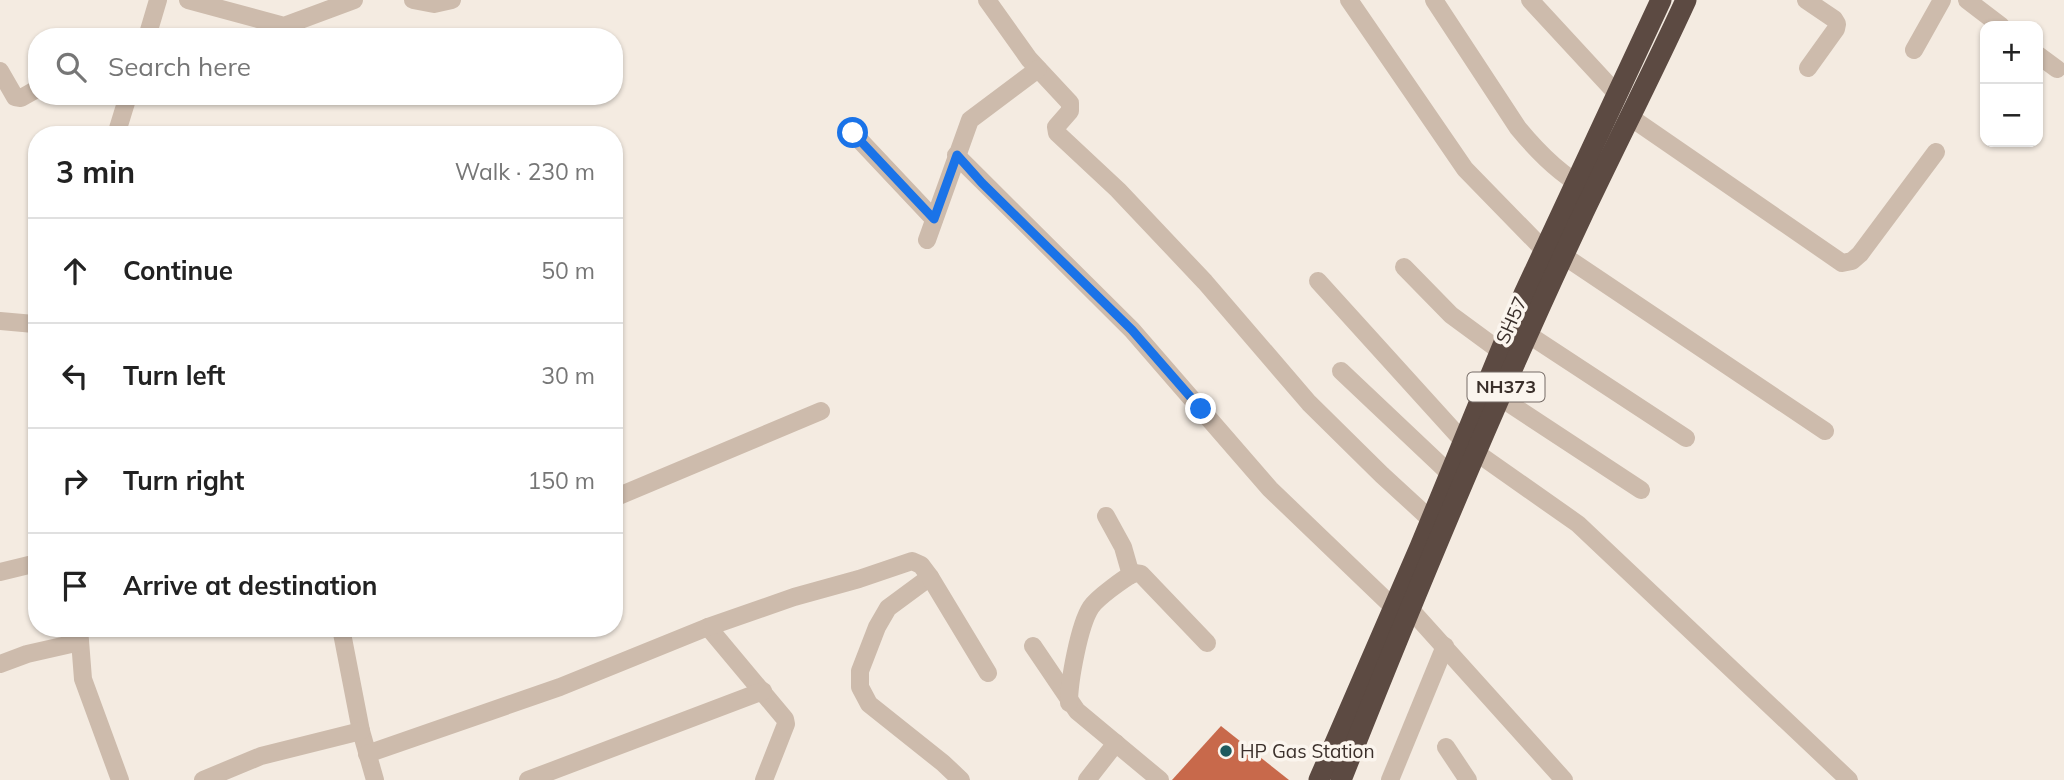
<!DOCTYPE html>
<meta charset="utf-8">
<style>
:root{--surface:#fff;--page:#f2f2f2;--text:#222;--muted:#767676;--line:#e0e0e0}
body{margin:0;font-family:Mulish,sans-serif;background:var(--page);color:var(--text)}
.controls{position:absolute;right:21px;top:21px;display:grid;overflow:hidden;border-radius:14px;box-shadow:0 2px 5px #0004}
.controls button{width:63px;height:63px;display:grid;place-items:center;padding:0;border:0;border-bottom:2px solid var(--line);background:var(--surface);color:var(--text);font:35px sans-serif}
.stop{position:absolute;width:21px;height:21px;margin:-16px;border:5px solid #1a73e8;border-radius:50%;background:#fff}
.stop.end{background:#1a73e8;border-color:#fff;box-shadow:0 2px 7px #0008}
.list{margin:0;padding:0;list-style:none}
h2{display:flex;justify-content:space-between;align-items:center;height:91px;margin:0;padding:0 28px;font-size:30px}
h2 small{font-size:23px;font-weight:400;color:var(--muted)}
.list li{display:grid;grid-template-columns:46px 1fr auto;gap:21px;align-items:center;box-sizing:border-box;height:105px;padding:0 28px;border-top:2px solid var(--line)}
.list b{display:block;font-size:26px;white-space:nowrap}
.list em{font-size:23px;font-style:normal;color:var(--muted)}
.icon{flex:none;width:38px;height:38px;fill:none;stroke:currentColor;stroke-width:2;stroke-linecap:round;stroke-linejoin:round}
.map{position:relative;flex:none;width:2064px;height:780px;overflow:hidden}
.search{position:absolute;background:var(--surface);box-shadow:0 2px 5px #0004;left:28px;top:28px;width:595px;height:77px;display:flex;align-items:center;gap:18px;box-sizing:border-box;padding:0 24px;border-radius:28px;color:var(--muted);font-size:26px}
.panel{position:absolute;background:var(--surface);box-shadow:0 2px 5px #0004;left:28px;top:126px;width:595px;height:511px;border-radius:28px}
.map>svg:first-child{display:block}
.building{fill:#c8694b}
.lines{fill:none;stroke-linecap:round;stroke-linejoin:round}
.minor{stroke:#cdbbac;stroke-width:18}
.highway{stroke:#5c4a42;stroke-width:21}
.route{stroke:#1a73e8;stroke-width:9}
.poi-dot{fill:#1f5a5e;stroke:#fbf5ee;stroke-width:2.5}
.labels{text-anchor:middle;stroke-width:7;stroke-linejoin:round;paint-order:stroke}
.shield{fill:#fbf5ee;stroke:#756b66;stroke-width:2}
.shield-label{font-size:18px;font-weight:bold;fill:#3b302b}
.street-label{font-size:19px;fill:#3b302b;stroke:#fbf5ee}
.poi-label{font-size:19px;fill:#3b302b;stroke:#fbf5ee;text-anchor:start}
</style>
<div class="map">
<svg width="2064" height="780" viewBox="0 0 2064 780">
<rect width="100%" height="100%" fill="#f4ebe1"/>
<!-- building -->
<path class="building" d="M1221,726l68,54h-117z"/>
<g class="lines">
<!-- minor -->
<g class="minor">
<path d="M188,0l96,26 70,-26"/>
<path d="M413,0l21,4 18,-4"/>
<path d="M987,0l42,59 41,44v8l-14,16 1,6 61,57 87,92 104,121 73,72 48,44"/>
<path d="M1349,0l116,169 80,82"/>
<path d="M1434,0l84,128c19,23 43,48 70,61"/>
<path d="M1530,0l86,93"/>
<path d="M1806,0l28,19 3,5 -1,5 -28,39"/>
<path d="M1967,0l34,26"/>
<path d="M147,37l11,-37"/>
<path d="M1914,50l28,-50"/>
<path d="M2038,55l19,14"/>
<path d="M0,71l15,26 6,1 16,-9"/>
<path d="M1630,117l212,146 10,-2 8,-7 76,-102"/>
<path d="M853,133l81,86"/>
<path d="M116,135l12,-39"/>
<path d="M956,155l176,175 138,159 123,118"/>
<path d="M927,240l43,-120 68,-51"/>
<path d="M1564,256l261,175"/>
<path d="M1404,267l47,48 49,36"/>
<path d="M1318,281l145,160"/>
<path d="M0,321l34,3"/>
<path d="M1529,335l157,103"/>
<path d="M1341,371l109,103"/>
<path d="M1501,398l140,92"/>
<path d="M1477,453l101,71 271,256"/>
<path d="M614,498l207,-87"/>
<path d="M1106,516l17,31 8,28"/>
<path d="M0,572l37,-9"/>
<path d="M930,577l-42,31 -11,19 -17,44v16l9,17 74,59 18,17"/>
<path d="M1411,610l153,170"/>
<path d="M708,627l77,92 1,5 -22,56"/>
<path d="M79,628l4,51 37,101"/>
<path d="M341,628l20,103 14,49"/>
<path d="M1033,646l44,65 83,69"/>
<path d="M0,664l27,-10 53,-12"/>
<path d="M1069,703c0,-21 10,-78 22,-96 6,-9 32,-28 43,-34l7,1 66,69"/>
<path d="M1446,747l22,33"/>
<path d="M367,754l193,-67 148,-60 86,-30 65,-18 53,-18 9,4 9,12 58,96"/>
<path d="M203,780l58,-24 100,-25"/>
<path d="M528,780l235,-89"/>
<path d="M1087,780l29,-37"/>
<path d="M1390,780l55,-134"/>
</g>
<!-- highway -->
<g class="highway">
<path d="M1319,780l101,-233 104,-253 137,-294"/>
<path d="M1341,780c75,-189 153,-377 239,-560 35,-74 72,-146 106,-220"/>
</g>
</g>
<g class="lines">
<!-- route -->
<path class="route" d="M853,133l81,86 23,-64 25,28 150,147 69,79"/>
</g>
<!-- markers -->
<circle class="poi-dot" cx="1226" cy="751" r="7"/>
<g class="labels">
<!-- shield labels -->
<rect class="shield" x="1467.5" y="372.5" width="77" height="29" rx="5"/>
<g class="shield-label">
<text x="1506" y="393">NH373</text>
</g>
<!-- street labels -->
<g class="street-label">
<text transform="translate(1511 320) rotate(-66)" y="7">SH57</text>
</g>
<!-- poi labels -->
<g class="poi-label">
<text x="1240" y="758">HP Gas Station</text>
</g>
</g>
</svg>
<div class="controls">
<button>+</button>
<button>−</button>
</div>
<div class="stop" style="left:853px;top:133px"></div>
<div class="stop end" style="left:1201px;top:409px"></div>
<div class="search"><svg class="icon" aria-label="search" viewBox="0 0 24 24"><circle cx="10" cy="10" r="6"/><path d="M15 15l6 6"/></svg>Search here</div>
<section class="panel">
<h2>3 min<small>Walk · 230 m</small></h2>
<ul class="list">
<li><svg class="icon" aria-label="ahead" viewBox="0 0 24 24"><path d="M12 20V5M6 11l6-6 6 6"/></svg><div><b>Continue</b></div><em>50 m</em></li>
<li><svg class="icon" aria-label="left" viewBox="0 0 24 24"><path d="M17 20v-9H6M10 6l-5 5 5 5"/></svg><div><b>Turn left</b></div><em>30 m</em></li>
<li><svg class="icon" aria-label="right" viewBox="0 0 24 24"><path d="M7 20v-9h11M14 6l5 5-5 5"/></svg><div><b>Turn right</b></div><em>150 m</em></li>
<li><svg class="icon" aria-label="arrive" viewBox="0 0 24 24"><path d="M6 21V4h12l-3 4 3 4H6"/></svg><div><b>Arrive at destination</b></div></li>
</ul>
</section>
</div>
